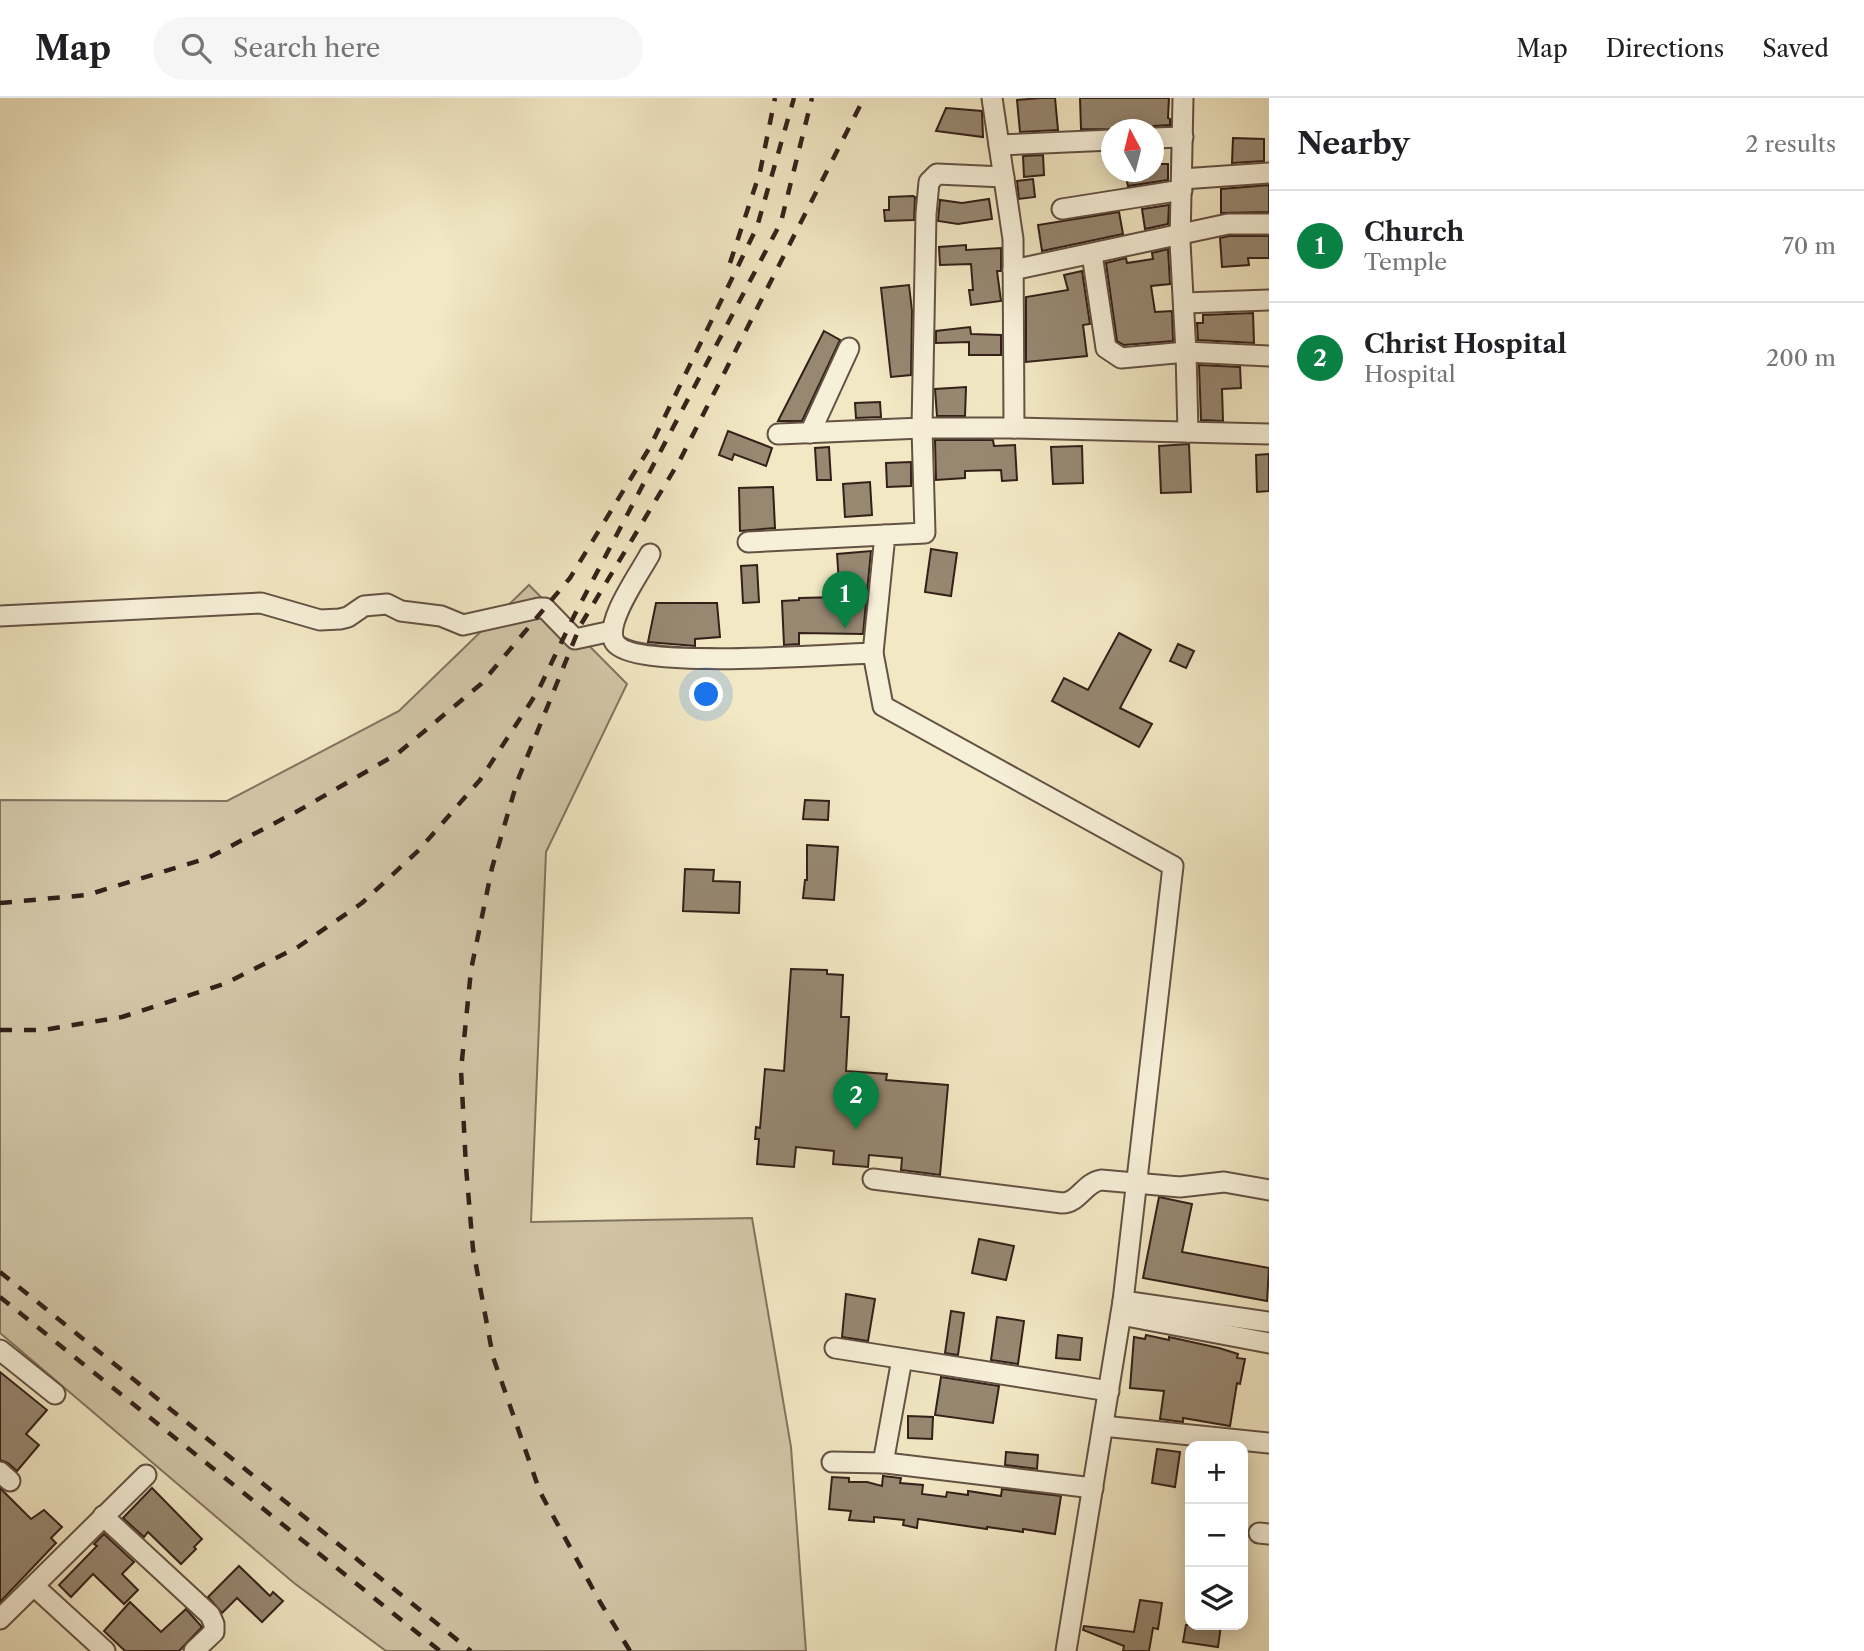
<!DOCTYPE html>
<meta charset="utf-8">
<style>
:root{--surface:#fff;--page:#f6f6f6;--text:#202124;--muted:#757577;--line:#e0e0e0;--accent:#0b8043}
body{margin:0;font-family:"Libre Caslon Text",serif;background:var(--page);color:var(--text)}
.controls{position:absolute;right:21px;bottom:21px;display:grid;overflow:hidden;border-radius:14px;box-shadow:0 4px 18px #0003}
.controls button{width:63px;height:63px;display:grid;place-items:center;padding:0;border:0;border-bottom:2px solid var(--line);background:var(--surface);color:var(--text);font:35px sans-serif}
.compass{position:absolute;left:1101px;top:21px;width:63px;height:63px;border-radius:50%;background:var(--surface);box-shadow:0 4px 18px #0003;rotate:353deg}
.you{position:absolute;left:707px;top:597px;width:24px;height:24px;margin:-18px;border:5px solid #fff;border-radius:50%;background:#1a73e8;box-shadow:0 0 0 10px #1a73e833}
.badge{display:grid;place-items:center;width:46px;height:46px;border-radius:50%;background:var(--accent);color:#fff;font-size:23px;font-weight:700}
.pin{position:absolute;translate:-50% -58px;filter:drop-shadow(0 2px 4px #0008)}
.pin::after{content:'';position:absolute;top:37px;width:24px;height:21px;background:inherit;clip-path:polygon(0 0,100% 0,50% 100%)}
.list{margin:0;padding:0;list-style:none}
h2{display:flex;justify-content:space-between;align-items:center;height:91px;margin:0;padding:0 28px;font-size:30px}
h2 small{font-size:23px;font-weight:400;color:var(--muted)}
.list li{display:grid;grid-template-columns:46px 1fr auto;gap:21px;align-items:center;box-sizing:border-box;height:112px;padding:0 28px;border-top:2px solid var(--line)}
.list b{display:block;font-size:26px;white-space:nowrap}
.list p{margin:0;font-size:23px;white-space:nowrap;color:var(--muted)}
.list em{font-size:23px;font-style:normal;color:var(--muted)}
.icon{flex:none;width:38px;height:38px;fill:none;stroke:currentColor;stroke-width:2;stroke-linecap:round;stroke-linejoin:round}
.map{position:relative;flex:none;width:1269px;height:1553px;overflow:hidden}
header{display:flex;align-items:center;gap:42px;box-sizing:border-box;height:98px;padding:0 35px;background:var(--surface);border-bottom:2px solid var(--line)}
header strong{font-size:33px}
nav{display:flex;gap:38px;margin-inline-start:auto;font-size:24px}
.search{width:490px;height:63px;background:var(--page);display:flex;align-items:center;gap:18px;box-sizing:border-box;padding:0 24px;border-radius:38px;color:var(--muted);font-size:26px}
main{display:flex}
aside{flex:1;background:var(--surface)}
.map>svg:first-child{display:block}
.green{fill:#d2c6a7;stroke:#837360;stroke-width:2}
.building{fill:#978872;stroke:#342019;stroke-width:2}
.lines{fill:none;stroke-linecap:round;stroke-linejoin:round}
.minor-casing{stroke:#645244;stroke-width:23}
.minor{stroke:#f7f0d9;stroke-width:19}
.rail{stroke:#342019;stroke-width:4.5;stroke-dasharray:12 12;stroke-linecap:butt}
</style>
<header>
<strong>Map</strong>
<div class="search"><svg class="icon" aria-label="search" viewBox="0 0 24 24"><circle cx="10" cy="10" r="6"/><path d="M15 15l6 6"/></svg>Search here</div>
<nav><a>Map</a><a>Directions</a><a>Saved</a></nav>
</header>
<main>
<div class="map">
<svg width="1269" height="1553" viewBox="0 0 1269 1553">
<rect width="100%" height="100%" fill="#f2e8c4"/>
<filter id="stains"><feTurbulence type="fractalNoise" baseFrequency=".00286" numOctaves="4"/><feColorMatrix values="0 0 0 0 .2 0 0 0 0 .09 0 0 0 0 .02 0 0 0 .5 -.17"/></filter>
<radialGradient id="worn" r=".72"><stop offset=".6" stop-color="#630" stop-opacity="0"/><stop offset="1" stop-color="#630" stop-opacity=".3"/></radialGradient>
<!-- green -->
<path class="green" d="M529,487l98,99 -81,168 -15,370 221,-4 39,229 15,204h-420l-92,-68 -294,-250v-533l227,1 172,-90z"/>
<!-- building -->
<g class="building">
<path d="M1041,0h14l3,32 -38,2 -3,-32z"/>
<path d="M1080,0h89l-1,20 2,1v6l-16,1 -8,4 -65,-1z"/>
<path d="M946,10l36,3 1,26 -47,-6z"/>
<path d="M1233,40l31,1v22l-32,2z"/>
<path d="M1043,57l1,20 -20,2 -1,-21z"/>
<path d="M1153,66h15v16l-40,6 -3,-14h28z"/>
<path d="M1033,81l2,18 -16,2 -2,-18z"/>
<path d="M1269,87v27l-48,1v-24z"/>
<path d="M913,98l2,1 -1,23 -29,1 -1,-11h5v-13z"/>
<path d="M989,101l3,20 -34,5 -20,-3 2,-21 22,3z"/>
<path d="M1169,107l-1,19 -23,5 -3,-20z"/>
<path d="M1119,114l4,22 -81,17 -4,-26z"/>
<path d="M1229,138h40v22h-21l1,7 -27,2 -2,-29z"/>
<path d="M966,147v5l35,-2v23h-4l4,30 -30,4 -2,-15h4l-2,-26 -31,1 -1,-18z"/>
<path d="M1168,151l2,35 -19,2 4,26 17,-1 1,30 -49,4 -7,-4 -11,-78 20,-5 1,5 26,-4 -1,-6z"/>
<path d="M1082,173l8,53 -7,1 4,31 -61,6v-65l42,-7 -4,-15z"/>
<path d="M909,187l3,26 -1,64 -20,2 -10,-89z"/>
<path d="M1253,215l1,30 -56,-3 -1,-17h6v-8z"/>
<path d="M970,229l1,7 30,1v20h-32v-13l-33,1v-12z"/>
<path d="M824,233l16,9 -38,81h-24z"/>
<path d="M1199,267l41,2 1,21 -19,1 1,32 -22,-1z"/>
<path d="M966,289l-1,29h-28l-2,-27z"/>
<path d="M880,304l1,15 -25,1 -1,-15z"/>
<path d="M728,333l44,17 -6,18 -32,-12 -2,6 -13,-5z"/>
<path d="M935,342h58l1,6 21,-1 2,35 -15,1 -1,-11 -36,1v7l-29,2z"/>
<path d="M1189,346l2,48 -30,1 -2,-47z"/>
<path d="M1082,348l1,37 -30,1 -2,-37z"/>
<path d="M829,349l2,33h-14l-2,-32z"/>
<path d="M1269,356v37l-12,1 -1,-37z"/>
<path d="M911,364v24l-24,1 -1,-24z"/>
<path d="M870,384l2,33 -27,2 -2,-33z"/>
<path d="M773,389l2,41 -35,3 -1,-43z"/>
<path d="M931,451l26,4 -6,43 -26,-4z"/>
<path d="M871,453l-8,83 -64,-1v11l-15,1 -2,-44 17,-1v-2l41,-1 -3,-43z"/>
<path d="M757,467l2,37 -16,1 -2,-37z"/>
<path d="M656,505h61l3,34 -25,2v7l-47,-4z"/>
<path d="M1119,535l32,17 -31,58 32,16 -13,23 -87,-46 12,-23 24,12z"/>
<path d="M1178,546l16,7 -8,17 -16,-7z"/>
<path d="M805,702l24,1 -1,19 -25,-1z"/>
<path d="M807,747l31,2 -4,53 -31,-2 2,-18h2z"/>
<path d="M685,771l29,1 -1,11 27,1 -1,31 -56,-2z"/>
<path d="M791,871l36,1v4l16,1 -2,42h8l-3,54 41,3 -1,6 62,5 -8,90 -39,-5 1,-12 -33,-3 -1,12 -35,-3 1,-13 -38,-4 -2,20 -37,-3 2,-25h-4l1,-12 4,1 5,-59 19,2z"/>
<path d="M1159,1099l33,7 -10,48 87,16 -2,33 -124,-23z"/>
<path d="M979,1141l35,7 -8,34 -34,-7z"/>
<path d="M846,1196l29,5 -7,42 -26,-4z"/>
<path d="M951,1213l13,2 -6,42 -13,-2z"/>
<path d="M997,1219l27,4 -6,43 -27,-4z"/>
<path d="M1058,1237l24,3 -2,22 -24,-2z"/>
<path d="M1146,1237l23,5v-3l50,11 19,6 -1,4 8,1 -5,25 -3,-1 -7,43 -47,-8v4l-23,-3 4,-28 -34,-3 4,-51 11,2z"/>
<path d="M0,1274l47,38 -21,24 13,11 -22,26 -9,-8 -8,-3z"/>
<path d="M941,1279l58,9 -6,37 -58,-8z"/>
<path d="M908,1318l25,1 -1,22 -24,-1z"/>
<path d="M1157,1351l23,3 -5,35 -23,-4z"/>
<path d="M1006,1354l32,3 -1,14 -32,-4z"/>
<path d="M883,1378l18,2 -1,5 23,2 -1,9 24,3 1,-5 21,3v-4l33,5 1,-7 59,7 -6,38 -32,-5v3l-36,-5v2l-69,-10 -1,9 -14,-3 1,-5 -30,-3v5l-25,-2 2,-9 -22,-2 3,-32 17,1v4h18l15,4z"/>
<path d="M0,1390l31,31 13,-9 18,17 -11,11 5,5 -56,59z"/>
<path d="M152,1390l50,51 -8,8 2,2 -15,15 -33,-32 -4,5 -21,-19z"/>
<path d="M104,1436l30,28 -12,12 16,16 -14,14 -31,-30 -22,23 -12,-12 38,-39 -3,-2z"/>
<path d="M239,1468l31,30 3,-4 10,9 -21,21 -25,-24 -15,15 -14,-16z"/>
<path d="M1140,1502l22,3 -4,26 -5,-1 -4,23h-26l1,-5 -41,-16 1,-4 50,6z"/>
<path d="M130,1504l31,30 25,-23 16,18 -23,24h-54l-21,-20z"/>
<path d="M1186,1527h35l-3,22 -35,-5z"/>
</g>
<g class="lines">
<!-- minor casing -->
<g class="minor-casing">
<g id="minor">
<path d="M992,0l21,141 1,189h-92l3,105 -40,2 -12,118 10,53 290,160 -50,435 -57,350"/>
<path d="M1183,0l-3,144 6,110 83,4"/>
<path d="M1154,40l29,-1"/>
<path d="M999,47l113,-5"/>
<path d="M1182,81l87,-6"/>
<path d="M1062,111l120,-19"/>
<path d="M1092,156l14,94 15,10 65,-6 2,80"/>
<path d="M1013,172l215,-46h41"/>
<path d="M1184,205l85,-3"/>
<path d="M1014,330l255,6"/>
<path d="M810,335l39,-85"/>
<path d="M778,336l144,-6 4,-214 3,-32 8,-8 67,3"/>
<path d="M748,444l137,-7"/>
<path d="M650,456c-10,19 -45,67 -36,87 13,30 223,13 259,12"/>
<path d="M0,518l261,-13 59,17 20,-1 8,-2 16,-11 23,-2 14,7 40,5 22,9 76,-17h6l30,31 37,-8"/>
<path d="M873,1081l189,24c17,0 22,-20 39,-23l79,7 44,-5 45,8"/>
<path d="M1123,1203l146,21"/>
<path d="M1121,1217l148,28"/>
<path d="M835,1250l274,43"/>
<path d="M0,1252l55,44"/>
<path d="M1103,1328l166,17"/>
<path d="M832,1364l54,1 207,25"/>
<path d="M883,1365l19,-104"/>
<path d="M0,1374l10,9"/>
<path d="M103,1418l107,99 4,9v8l-20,19"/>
<path d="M1259,1435l10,1"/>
<path d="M35,1489l70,64"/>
<path d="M0,1521l146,-144"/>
</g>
</g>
<!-- minor -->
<use href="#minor" class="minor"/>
<!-- rail -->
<g class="rail">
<path d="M730,165l30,-91 15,-74"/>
<path d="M0,805l87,-8 121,-37 88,-46 101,-58 84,-70 89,-106 80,-131 107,-220 37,-129"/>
<path d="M0,932h43l79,-13 102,-33 74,-37 64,-44 57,-53 61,-70 58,-89 36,-75 207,-394 31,-124"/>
<path d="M0,1174l471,379"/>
<path d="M0,1199l440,354"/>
<path d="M630,1553l-30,-49 -60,-110 -47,-135 -20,-108 -7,-82 -5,-97 10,-100 21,-102 25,-86 63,-156 100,-166 184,-362"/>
</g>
</g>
<rect width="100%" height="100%" filter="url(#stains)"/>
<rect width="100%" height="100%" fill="url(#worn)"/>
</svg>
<div class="controls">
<button>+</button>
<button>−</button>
<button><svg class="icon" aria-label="layers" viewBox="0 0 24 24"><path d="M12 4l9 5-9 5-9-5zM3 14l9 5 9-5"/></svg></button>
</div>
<svg class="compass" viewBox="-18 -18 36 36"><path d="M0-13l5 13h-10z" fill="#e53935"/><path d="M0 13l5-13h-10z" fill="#757577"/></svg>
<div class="you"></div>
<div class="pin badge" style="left:845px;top:531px">1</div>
<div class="pin badge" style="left:856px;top:1032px">2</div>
</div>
<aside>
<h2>Nearby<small>2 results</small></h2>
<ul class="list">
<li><span class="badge">1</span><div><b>Church</b><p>Temple</p></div><em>70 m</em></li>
<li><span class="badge">2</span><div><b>Christ Hospital</b><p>Hospital</p></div><em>200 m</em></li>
</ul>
</aside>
</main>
